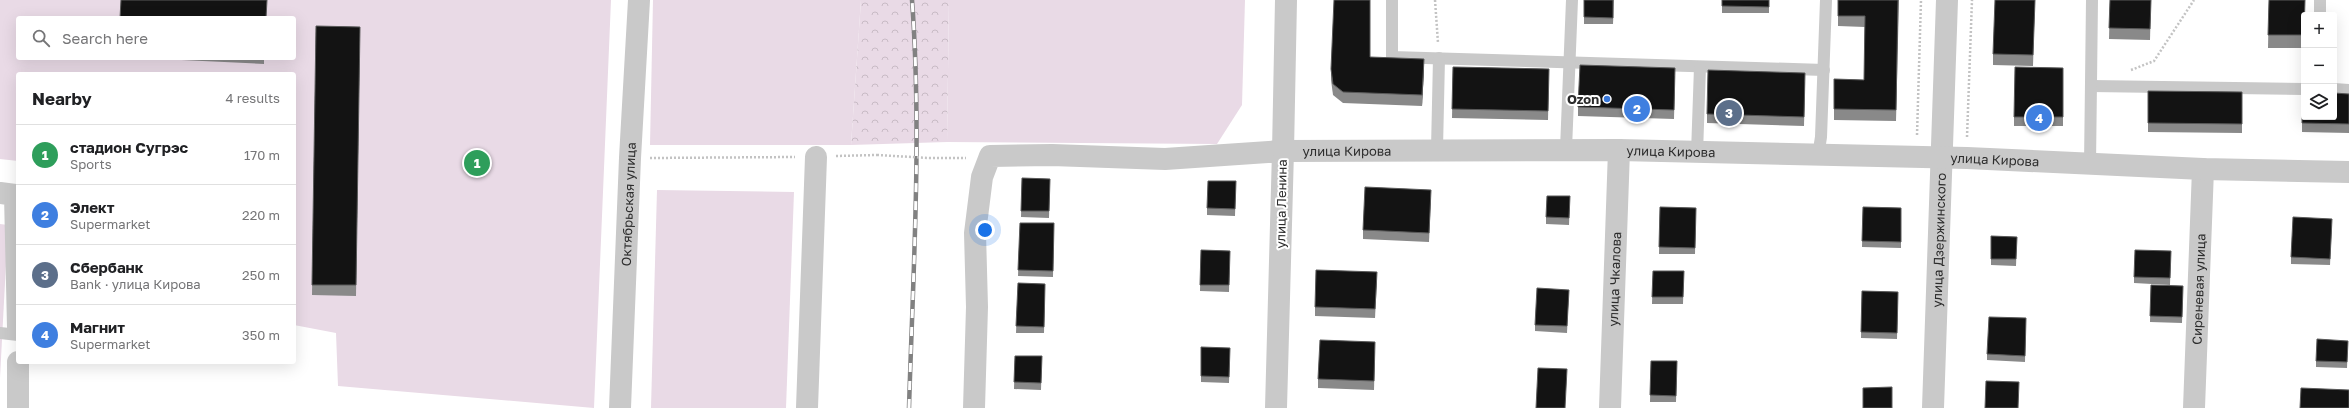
<!DOCTYPE html>
<meta charset="utf-8">
<style>
:root{--surface:#fff;--page:#f6f6f6;--text:#202124;--muted:#757577;--line:#e0e0e0;--accent:#ea580c}
body{margin:0;font-family:"Golos Text",sans-serif;background:var(--page);color:var(--text)}
.controls{position:absolute;right:12px;top:12px;display:grid;overflow:hidden;border-radius:4px;box-shadow:0 4px 16px #0002}
.controls button{width:36px;height:36px;display:grid;place-items:center;padding:0;border:0;border-bottom:1px solid var(--line);background:var(--surface);color:var(--text);font:20px sans-serif}
.you{position:absolute;left:985px;top:230px;width:14px;height:14px;margin:-10px;border:3px solid #fff;border-radius:50%;background:#1a73e8;box-shadow:0 0 0 6px #1a73e833}
.badge{display:grid;place-items:center;width:26px;height:26px;border-radius:50%;background:var(--accent);color:#fff;font-size:13px;font-weight:700}
.pin{position:absolute;translate:-50% -50%;border:2px solid #fff;box-shadow:0 1px 4px #0006}
.list{margin:0;padding:0;list-style:none}
h2{display:flex;justify-content:space-between;align-items:center;height:52px;margin:0;padding:0 16px;font-size:17px}
h2 small{font-size:13px;font-weight:400;color:var(--muted)}
.list li{display:grid;grid-template-columns:26px 1fr auto;gap:12px;align-items:center;box-sizing:border-box;height:60px;padding:0 16px;border-top:1px solid var(--line)}
.list b{display:block;font-size:15px;white-space:nowrap}
.list p{margin:0;font-size:13px;white-space:nowrap;color:var(--muted)}
.list em{font-size:13px;font-style:normal;color:var(--muted)}
.icon{flex:none;width:22px;height:22px;fill:none;stroke:currentColor;stroke-width:2;stroke-linecap:round;stroke-linejoin:round}
.map{position:relative;flex:none;width:2349px;height:408px;overflow:hidden}
.search{position:absolute;background:var(--surface);box-shadow:0 4px 16px #0002;left:16px;top:16px;width:280px;height:44px;display:flex;align-items:center;gap:10px;box-sizing:border-box;padding:0 14px;border-radius:4px;color:var(--muted);font-size:15px}
.panel{position:absolute;background:var(--surface);box-shadow:0 4px 16px #0002;left:16px;top:72px;width:280px;height:292px;border-radius:4px}
.map>svg:first-child{display:block}
.green{fill:#e9dae6;fill-rule:evenodd}
.forest{fill:url(#forest-crowns)}
.lines{fill:none;stroke-linecap:round;stroke-linejoin:round}
.path{stroke:#c3c3c3;stroke-width:2.5;stroke-dasharray:2 2;stroke-linecap:butt}
.service{stroke:#c9c9c9;stroke-width:12}
.minor{stroke:#c9c9c9;stroke-width:22}
.tertiary{stroke:#c9c9c9;stroke-width:22}
.rail-casing{stroke:#818181;stroke-width:4.5}
.rail{stroke:#fff;stroke-width:3;stroke-dasharray:9;stroke-linecap:butt}
.path-bridge{stroke:#c3c3c3;stroke-width:2.5;stroke-dasharray:2 2;stroke-linecap:butt}
.wall{fill:#898989}
.shaded-wall{fill:#5a5a5a}
.building{fill:#131313;stroke:#5a5a5a}
.poi-dot{fill:#3877d9;stroke:#fff;stroke-width:1.5}
.labels{text-anchor:middle;stroke-width:4;stroke-linejoin:round;paint-order:stroke}
.poi-label{font-size:13px;font-weight:bold;fill:#2c2c2c;stroke:#fff;text-anchor:end}
.street-label{font-size:13px;fill:#2c2c2c;stroke:#fff}
</style>
<div class="map">
<svg width="2349" height="408" viewBox="0 0 2349 408">
<defs>
<pattern id="forest-crowns" width="20" height="18" patternUnits="userSpaceOnUse"><rect width="20" height="18" fill="#e9dae6"/><path d="M2 6a3 3 0 1 1 6 0M12 15a3 3 0 1 1 6 0" fill="none" stroke="#c8bbc5"/></pattern>
</defs>
<rect width="100%" height="100%" fill="#fff"/>
<!-- green -->
<g class="green">
<path d="M0,0h611l-17,408 -256,-22 -2,-53 -42,-8v-251h-276v87l-18,-2zM18,18h276v40h-276z"/>
<path d="M653,0h208l-10,145h-201z"/>
<path d="M949,0h296l-3,105 -25,39 -270,-2z"/>
<path d="M657,190l137,2 -8,216h-135z"/>
<path d="M0,224l8,1 -8,153z"/>
</g>
<!-- forest -->
<path class="forest" d="M861,0h88l-2,142 -96,3z"/>
<g class="lines">
<!-- path -->
<g class="path">
<path d="M1435,0l3,43"/>
<path d="M2131,70l23,-9 40,-61"/>
<path d="M1917,135l4,-135"/>
<path d="M1967,137l5,-137"/>
<path d="M836,156l41,-1"/>
<path d="M650,158l145,-1"/>
<path d="M929,158h37"/>
</g>
<!-- service -->
<g class="service">
<path d="M1392,0v57l432,13"/>
<path d="M2320,15v-15"/>
<path d="M2091,86l213,3"/>
<path d="M2334,89l15,1"/>
<path d="M1437,149l2,-91"/>
<path d="M1566,149l6,-149"/>
<path d="M1697,153l3,-86"/>
<path d="M1818,156l3,-19 5,-137"/>
<path d="M2090,165l2,-165"/>
<path d="M0,333l18,2"/>
</g>
<!-- minor -->
<g class="minor">
<path d="M0,193l15,2 3,132"/>
<path d="M18,362v46"/>
<path d="M807,408l9,-251"/>
<path d="M974,408l3,-101 -2,-74 7,-56 8,-21 62,-1 113,4 118,-8 -7,257"/>
<path id="s1" d="M1610,408l9,-258"/>
<path id="s2" d="M1933,408l14,-408"/>
<path id="s3" d="M2194,408l9,-239"/>
</g>
<!-- tertiary -->
<g class="tertiary">
<path id="s4" d="M1286,0l-3,151 336,-1 348,8 236,11 146,3"/>
<path id="s5" d="M620,408l10,-250 9,-158"/>
</g>
<!-- rail casing -->
<g class="rail-casing">
<path id="rail" d="M909,408c4,-136 13,-273 3,-408"/>
</g>
<!-- rail -->
<use href="#rail" class="rail"/>
<!-- path-bridge -->
<path class="path-bridge" d="M877,155l52,3"/>
</g>
<!-- wall -->
<g class="wall">
<path d="M1584,0h30l-1,24h-29z"/>
<rect x="1722" y="0" width="47" height="13"/>
<path d="M1838,0h61l-3,121 -62,-1v-41l30,1 1,-53 -27,-1z"/>
<path d="M2035,0l-2,66 -40,-1v-11z"/>
<path d="M2110,0h41l-1,40 -41,-1z"/>
<path d="M2269,0l35,15v33h-36z"/>
<path d="M316,26l44,1 -4,269 -44,-1z"/>
<path d="M1370,57l54,13 -2,36 -79,-3 -10,-8 -2,-15v-11z"/>
<path d="M139,58h125v6z"/>
<path d="M1453,67l96,2 -1,51 -96,-2z"/>
<path d="M2063,68v58h-49v-9z"/>
<path d="M1675,76l-1,43 -96,-3v-9z"/>
<path d="M1805,82l-1,44 -97,-3v-9z"/>
<path d="M2148,91l94,1v41l-94,-1z"/>
<path d="M2349,94v39l-47,-1v-9z"/>
<path d="M1022,178l28,1 -1,39 -28,-1z"/>
<path d="M1236,181l-1,35 -28,-1v-7z"/>
<path d="M1570,196l-1,29 -23,-1v-7z"/>
<path d="M1431,198l-2,44 -66,-3v-9z"/>
<path d="M1660,207l36,1 -1,46h-36z"/>
<path d="M1863,207l38,1v40l-39,-1z"/>
<path d="M1020,223h34l-1,54 -35,-1z"/>
<path d="M2332,225l-2,40 -39,-1v-7z"/>
<path d="M1991,236l26,1 -1,29 -25,-1z"/>
<path d="M1201,250l29,1 -1,41 -29,-1z"/>
<path d="M2171,251l-1,34 -36,-2v-6z"/>
<path d="M1653,271h31l-1,33h-31z"/>
<path d="M1377,281l-2,37 -60,-2v-9z"/>
<path d="M1018,283l27,1 -1,49h-28z"/>
<path d="M2151,285l32,1 -1,37 -32,-1z"/>
<path d="M1569,290l-2,43 -32,-2v-6z"/>
<path d="M1862,291l36,1 -1,47 -36,-1z"/>
<path d="M2026,318l-1,44 -38,-2v-6z"/>
<path d="M2348,341l-1,27 -31,-1v-6z"/>
<path d="M1230,348l-1,35 -28,-1v-6z"/>
<path d="M1375,351l-1,39 -56,-2v-9z"/>
<path d="M1015,356h27l-1,34 -27,-1z"/>
<path d="M1651,361h26l-1,41h-26z"/>
</g>
<!-- shaded-wall -->
<path class="shaded-wall" d="M1424,59v11l-2,36v-11z"/>
<!-- building -->
<g class="building">
<path d="M121,0h146l-1,18h-146z"/>
<path d="M1334,0h36v57l54,2 -2,36 -79,-3 -10,-8 -2,-15z"/>
<path d="M1584,0h29v18l-29,-1z"/>
<path d="M1722,0h47v7l-47,-1z"/>
<path d="M1838,0h60l-2,110 -62,-1v-30l30,1 1,-64h-27z"/>
<path d="M1995,0h40l-2,55 -40,-1z"/>
<path d="M2110,0h41l-1,29 -41,-1z"/>
<path d="M2269,0h36l-1,35h-36z"/>
<path d="M316,26l44,1 -4,258h-44z"/>
<path d="M1580,65l95,3 -1,42 -96,-3z"/>
<path d="M1453,67l96,2 -1,42 -96,-2z"/>
<path d="M2015,67l48,1v49h-49z"/>
<path d="M1708,70l97,3 -1,44 -97,-3z"/>
<path d="M2148,91l94,1v32l-94,-1z"/>
<path d="M2302,92h2v25h30v-24l15,1v30l-47,-1z"/>
<path d="M1022,178l28,1 -1,32h-28z"/>
<path d="M1208,181h28l-1,28 -28,-1z"/>
<path d="M1365,187l66,3 -2,43 -66,-3z"/>
<path d="M1547,196h23l-1,22 -23,-1z"/>
<path d="M1660,207l36,1 -1,40 -36,-1z"/>
<path d="M1863,207l38,1v34l-39,-1z"/>
<path d="M2293,217l39,2 -2,40 -39,-2z"/>
<path d="M1020,223h34l-1,48 -35,-1z"/>
<path d="M1991,236l26,1 -1,22h-25z"/>
<path d="M1201,250l29,1 -1,34h-29z"/>
<path d="M2135,250l36,1 -1,27 -36,-1z"/>
<path d="M1316,270l61,2 -2,37 -60,-2z"/>
<path d="M1653,271h31l-1,26h-31z"/>
<path d="M1018,283l27,1 -1,43 -28,-1z"/>
<path d="M2151,285l32,1 -1,31 -32,-1z"/>
<path d="M1537,288l32,2 -2,36 -32,-1z"/>
<path d="M1862,291l36,1 -1,41 -36,-1z"/>
<path d="M1989,317l37,1 -1,38 -38,-2z"/>
<path d="M2317,339l31,2 -1,21 -31,-1z"/>
<path d="M1320,340l55,2 -1,39 -56,-2z"/>
<path d="M1201,347l29,1 -1,29 -28,-1z"/>
<path d="M1015,356h27l-1,27 -27,-1z"/>
<path d="M1651,361h26l-1,35 -26,-1z"/>
<path d="M1538,368l29,1 -2,39h-29z"/>
<path d="M1986,381l33,1 -1,26h-33z"/>
<path d="M1892,387v21h-29v-20z"/>
<path d="M2301,388l48,2v18h-49z"/>
</g>
<!-- markers -->
<circle class="poi-dot" cx="1607" cy="99" r="4"/>
<g class="labels">
<!-- poi labels -->
<g class="poi-label">
<text x="1599" y="104">Ozon</text>
</g>
<!-- street labels -->
<g class="street-label">
<text dy="5" stroke="none"><textPath href="#s4" startOffset="215">улица Кирова</textPath></text>
<text dy="5" stroke="none"><textPath href="#s4" startOffset="539">улица Кирова</textPath></text>
<text dy="5" stroke="none"><textPath href="#s4" startOffset="863">улица Кирова</textPath></text>
<text dy="5" stroke="none"><textPath href="#s5" startOffset="204">Октябрьская улица</textPath></text>
<text transform="translate(1281 204) rotate(-89)" y="5">улица Ленина</text>
<text dy="5" stroke="none"><textPath href="#s2" startOffset="168">улица Дзержинского</textPath></text>
<text dy="5" stroke="none"><textPath href="#s1" startOffset="129">улица Чкалова</textPath></text>
<text dy="5" stroke="none"><textPath href="#s3" startOffset="119">Сиреневая улица</textPath></text>
</g>
</g>
</svg>
<div class="controls">
<button>+</button>
<button>−</button>
<button><svg class="icon" aria-label="layers" viewBox="0 0 24 24"><path d="M12 4l9 5-9 5-9-5zM3 14l9 5 9-5"/></svg></button>
</div>
<div class="you"></div>
<div class="pin badge" style="left:477px;top:163px;background:#2e9e5b">1</div>
<div class="pin badge" style="left:1637px;top:109px;background:#3f7fe0">2</div>
<div class="pin badge" style="left:1729px;top:113px;background:#5c6f8a">3</div>
<div class="pin badge" style="left:2039px;top:118px;background:#3f7fe0">4</div>
<div class="search"><svg class="icon" aria-label="search" viewBox="0 0 24 24"><circle cx="10" cy="10" r="6"/><path d="M15 15l6 6"/></svg>Search here</div>
<section class="panel">
<h2>Nearby<small>4 results</small></h2>
<ul class="list">
<li><span class="badge" style="background:#2e9e5b">1</span><div><b>стадион Сугрэс</b><p>Sports</p></div><em>170 m</em></li>
<li><span class="badge" style="background:#3f7fe0">2</span><div><b>Элект</b><p>Supermarket</p></div><em>220 m</em></li>
<li><span class="badge" style="background:#5c6f8a">3</span><div><b>Сбербанк</b><p>Bank · улица Кирова</p></div><em>250 m</em></li>
<li><span class="badge" style="background:#3f7fe0">4</span><div><b>Магнит</b><p>Supermarket</p></div><em>350 m</em></li>
</ul>
</section>
</div>
